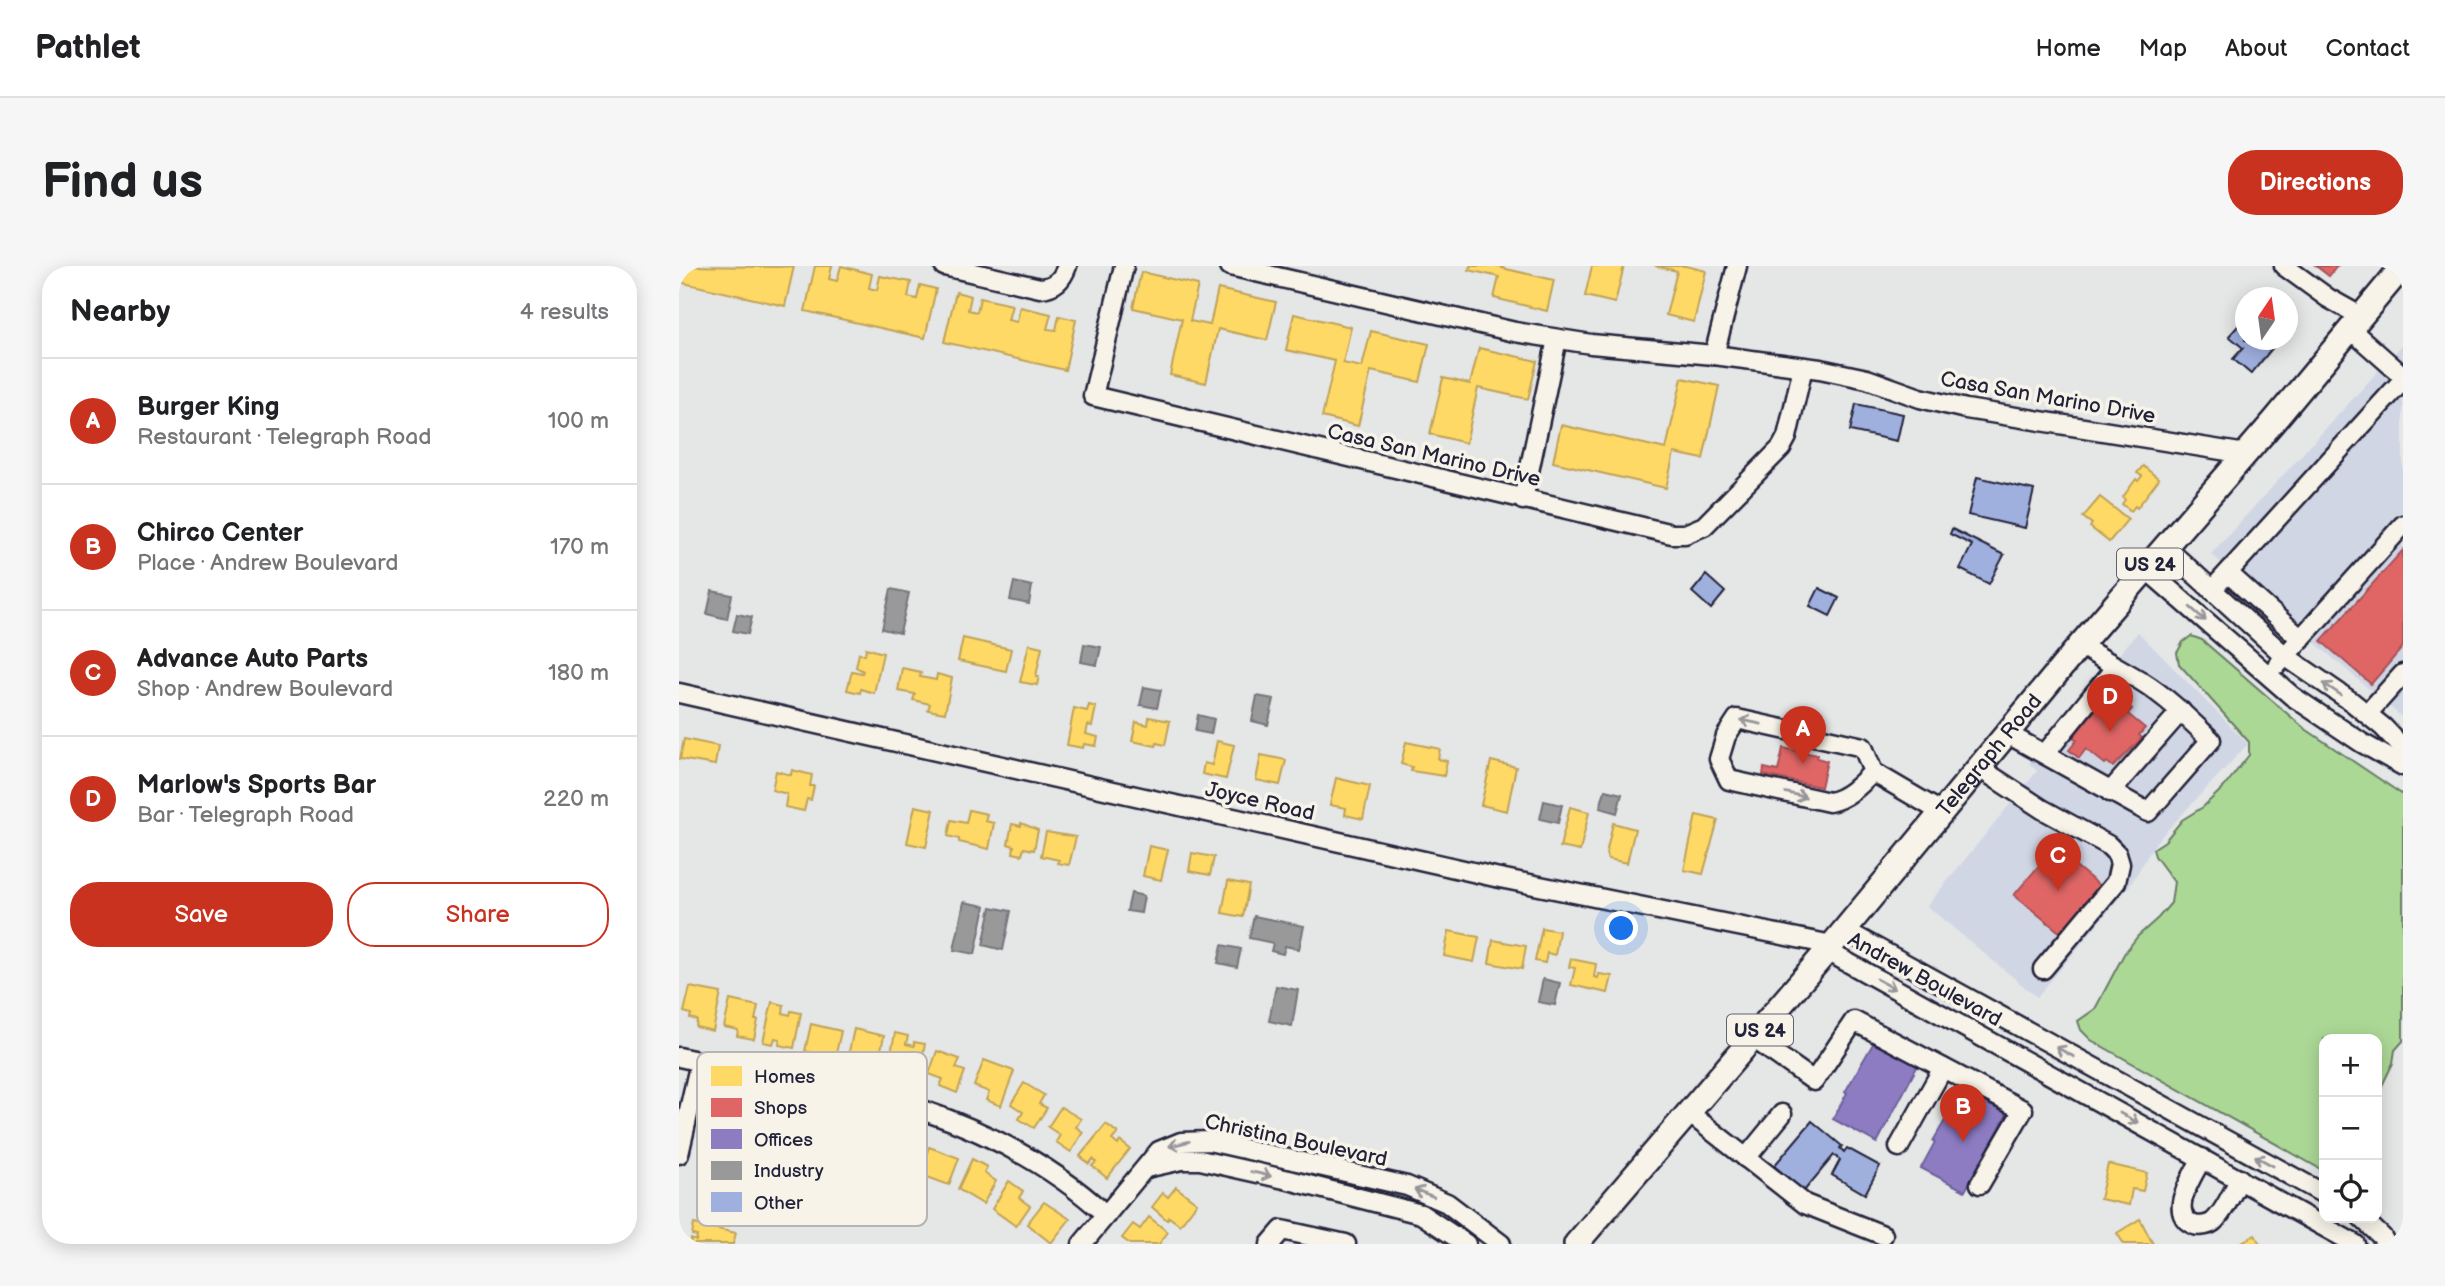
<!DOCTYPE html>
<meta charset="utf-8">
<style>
:root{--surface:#fff;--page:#f6f6f6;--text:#202124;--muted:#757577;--line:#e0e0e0;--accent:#c8321e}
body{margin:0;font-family:"Balsamiq Sans",sans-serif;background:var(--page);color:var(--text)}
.controls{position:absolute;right:21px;bottom:21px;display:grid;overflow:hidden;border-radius:14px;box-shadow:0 4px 18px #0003}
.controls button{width:63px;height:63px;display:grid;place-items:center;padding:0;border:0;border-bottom:2px solid var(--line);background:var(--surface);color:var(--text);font:35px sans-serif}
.compass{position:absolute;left:1556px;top:21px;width:63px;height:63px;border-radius:50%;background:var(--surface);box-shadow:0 4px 18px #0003;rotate:13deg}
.you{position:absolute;left:943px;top:663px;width:24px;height:24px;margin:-18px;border:5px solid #fff;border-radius:50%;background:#1a73e8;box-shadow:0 0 0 10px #1a73e833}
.badge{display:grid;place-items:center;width:46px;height:46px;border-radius:50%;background:var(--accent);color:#fff;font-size:23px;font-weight:700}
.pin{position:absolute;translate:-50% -58px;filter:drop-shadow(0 2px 4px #0008)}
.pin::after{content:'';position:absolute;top:37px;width:24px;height:21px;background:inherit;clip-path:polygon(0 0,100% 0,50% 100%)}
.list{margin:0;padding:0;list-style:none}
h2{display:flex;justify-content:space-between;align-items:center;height:91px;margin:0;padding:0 28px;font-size:30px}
h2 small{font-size:23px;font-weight:400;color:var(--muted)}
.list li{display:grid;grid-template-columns:46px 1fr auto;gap:21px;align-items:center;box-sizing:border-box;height:126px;padding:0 28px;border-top:2px solid var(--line)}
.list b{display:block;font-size:26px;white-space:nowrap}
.list p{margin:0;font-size:23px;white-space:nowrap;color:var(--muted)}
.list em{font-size:23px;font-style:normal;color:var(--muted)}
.actions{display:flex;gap:14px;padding:21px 28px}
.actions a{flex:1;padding:16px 0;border:2px solid var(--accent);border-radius:28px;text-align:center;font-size:24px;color:var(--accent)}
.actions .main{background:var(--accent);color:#fff}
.icon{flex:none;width:38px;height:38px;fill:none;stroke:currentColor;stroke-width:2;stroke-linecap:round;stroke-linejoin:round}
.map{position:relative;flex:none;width:1724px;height:978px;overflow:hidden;border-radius:28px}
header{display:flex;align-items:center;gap:42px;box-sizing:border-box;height:98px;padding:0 35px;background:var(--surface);border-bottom:2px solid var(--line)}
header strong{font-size:33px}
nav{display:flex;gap:38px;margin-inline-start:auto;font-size:24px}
.intro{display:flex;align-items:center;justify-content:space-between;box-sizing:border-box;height:168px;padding:0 42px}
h1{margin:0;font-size:49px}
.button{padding:18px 32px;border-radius:28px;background:var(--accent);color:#fff;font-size:24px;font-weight:700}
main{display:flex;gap:42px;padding:0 42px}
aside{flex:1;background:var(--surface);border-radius:28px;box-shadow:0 4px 18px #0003}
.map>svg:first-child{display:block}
.built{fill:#d0d6e4}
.green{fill:#acd896;stroke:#677d68;stroke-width:2}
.homes{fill:#ffd966;stroke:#bda259;stroke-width:2}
.shops{fill:#e06666;stroke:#a75259;stroke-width:2}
.offices{fill:#8e7cc3;stroke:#6e619a;stroke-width:2}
.industry{fill:#999;stroke:#75757d;stroke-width:2}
.building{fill:#9fb0df;stroke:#22223b;stroke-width:2}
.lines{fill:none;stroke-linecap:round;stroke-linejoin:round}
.minor-casing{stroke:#22223b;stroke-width:23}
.major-casing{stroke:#22223b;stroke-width:28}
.minor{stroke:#f7f3e8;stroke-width:18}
.major{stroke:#f7f3e8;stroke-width:23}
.oneway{stroke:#97959a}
.labels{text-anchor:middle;stroke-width:7;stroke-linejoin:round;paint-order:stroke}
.shield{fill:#f7f3e8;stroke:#62616f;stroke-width:2}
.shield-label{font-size:19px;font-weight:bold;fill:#22223b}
.street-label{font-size:21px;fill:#22223b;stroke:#f7f3e8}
.key{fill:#f7f3e8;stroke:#b7b4b4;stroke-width:2}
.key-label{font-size:19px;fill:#22223b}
</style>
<header>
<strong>Pathlet</strong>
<nav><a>Home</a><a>Map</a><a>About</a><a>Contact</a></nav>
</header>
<div class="intro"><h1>Find us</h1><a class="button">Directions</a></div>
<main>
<aside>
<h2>Nearby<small>4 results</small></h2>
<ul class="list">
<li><span class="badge">A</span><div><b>Burger King</b><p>Restaurant · Telegraph Road</p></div><em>100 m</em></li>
<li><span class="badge">B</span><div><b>Chirco Center</b><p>Place · Andrew Boulevard</p></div><em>170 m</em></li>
<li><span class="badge">C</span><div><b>Advance Auto Parts</b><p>Shop · Andrew Boulevard</p></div><em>180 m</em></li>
<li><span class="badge">D</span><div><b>Marlow's Sports Bar</b><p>Bar · Telegraph Road</p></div><em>220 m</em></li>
</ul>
<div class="actions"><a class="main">Save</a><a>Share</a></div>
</aside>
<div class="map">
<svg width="1724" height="978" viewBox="0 0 1724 978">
<rect width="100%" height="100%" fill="#e5e6e6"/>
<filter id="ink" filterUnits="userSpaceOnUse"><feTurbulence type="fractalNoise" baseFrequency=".0143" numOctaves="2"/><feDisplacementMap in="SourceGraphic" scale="14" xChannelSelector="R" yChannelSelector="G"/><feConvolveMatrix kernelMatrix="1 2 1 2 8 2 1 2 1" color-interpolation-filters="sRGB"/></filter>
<g filter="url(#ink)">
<!-- built -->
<g class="built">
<path d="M1724,78v374l-192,-164z"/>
<path d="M1459,366l110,112 -92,98 -26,43 -93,112 -110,-91 110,-135 -8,-8z"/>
</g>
<!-- green -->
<path class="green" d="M1512,370l11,4 102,88 99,67v246l-8,9 -2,13 -16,33v-57h-53v132l-233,-131 -10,-10 -3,-9 17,-12 29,-55 14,-18 20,-18 13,-15 3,-21 -19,-26 -2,-7 12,-8 17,-21 21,-13 21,-20 25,-32v-13l-70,-78 -2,-11 6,-11z"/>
<!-- homes -->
<g class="homes">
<path d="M0,0l98,1 17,-1 -9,40 -106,-24z"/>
<path d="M136,0h17l-3,13 8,2 4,-15 31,8 -3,14 8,2 3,-14 31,6 -3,15 9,2 3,-14 16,4 -11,49 -120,-27z"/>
<path d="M791,0h33l-1,2 52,12 -7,31 -53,-13 5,-21 -30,-7z"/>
<path d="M913,0h32l-9,37 -30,-7z"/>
<path d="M976,0h31l20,5 -12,51 -28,-7 11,-44z"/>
<path d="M462,6l57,13 -8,36 20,4 8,-36 58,13 -9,38 -49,-11 -12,54 -36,-8 12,-56 -49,-11z"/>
<path d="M277,26l15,4 -3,14 9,2 3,-14 32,7 -4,15 9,2 3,-15 31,7 -4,15 9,1 3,-14 17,4 -11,50 -121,-28z"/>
<path d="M615,48l57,13 -8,36 19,4 9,-36 58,13 -9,38 -49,-11 -13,55 -36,-9 13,-56 -49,-11z"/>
<path d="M800,82l58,13 -9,38 -50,-11 -12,55 -36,-9 13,-56 27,6z"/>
<path d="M1003,112l37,8 -16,73 -29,-6 -8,35 -113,-26 8,-37 105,24z"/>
<path d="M1464,200l16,13 -22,29 -2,-2 -4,5 -9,-7 3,-4 -2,-3 13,-18 2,2 4,-5 -5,-3z"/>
<path d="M1421,231l28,22 -19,23 -19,-15 2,-3 -9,-7z"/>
<path d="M284,372l48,11 -5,22 -48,-10z"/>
<path d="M350,378l13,3 -6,29h3l-2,9 -17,-3z"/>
<path d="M187,382l17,5 -9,40 -13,-4 -1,4 -13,-3 5,-19 10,2 1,-2 -7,-4 3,-14 6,2z"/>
<path d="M223,402l19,4 -1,5 16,3 1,-6 15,4 -7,35 -17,-3 2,-6 -17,-4 2,-6 -17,-3z"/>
<path d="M410,439l7,2 -4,19 -4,-1 -2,9 12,3 -2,9 -12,-2 -1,4 -16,-3 7,-37 13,3z"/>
<path d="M470,451l21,4 -5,24 -8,-2 -1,3 -24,-5 4,-19 12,3z"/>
<path d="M5,473l34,7 -3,19 -35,-6z"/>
<path d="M538,475l17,4 -8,34 -24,-5 2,-11 8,2z"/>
<path d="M727,476l34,7 -2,10 9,2 -3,15 -33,-5 1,-4 -11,-3z"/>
<path d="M582,489l25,5 -6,25 -24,-5z"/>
<path d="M812,495l25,6 -9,44 -26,-6z"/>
<path d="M113,504l20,5 -2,11h4l-3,14 -4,-1 -3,12 -19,-4 2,-13 -15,-4 4,-19 15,4z"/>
<path d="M657,512l34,8 -7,33 -18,-4 1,-7 -16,-3z"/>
<path d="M236,540l19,4 -8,37 -19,-4z"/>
<path d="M891,541l19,5 -9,39 -20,-4z"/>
<path d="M290,544l18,4 -2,7 9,2 -5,26 -30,-7v-3l-11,-3 3,-16 15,3z"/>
<path d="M1017,549l22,5 -15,54 -19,-4z"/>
<path d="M342,557l17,7 -4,20 -10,-2 -2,7 -9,-2 1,-7 -6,-2 4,-20 9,2z"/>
<path d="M934,557l22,6 -8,34 -19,-4 -2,-5z"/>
<path d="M367,566l30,5 -7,28 -11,-2 1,-3 -18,-4z"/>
<path d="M470,580l19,4 -7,30 -18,-4z"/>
<path d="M513,587l22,4 -4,18 -21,-4z"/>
<path d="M549,615l21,4 -6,32 -21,-4z"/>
<path d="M863,662l17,3 -4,24 -8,-2 -2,10 -10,-2z"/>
<path d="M770,665l30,6 -5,25 -30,-6z"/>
<path d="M814,674l33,6 -4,23 -33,-6z"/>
<path d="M892,693l25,5 -2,13 4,1 1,-4 13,2 -4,17 -37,-8 4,-17 -6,-1z"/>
<path d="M11,721l31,6 -8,38 -17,-4 1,-7 -7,-2 1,-4 -7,-2z"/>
<path d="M51,734l28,6 -3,14h3l-4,19 -17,-3 1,-6 -14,-3z"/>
<path d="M93,736l12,3 -1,8 7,2 1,-4 10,2 -7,35 -15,-3 1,-6 -5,-1 -2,6 -10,-2z"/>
<path d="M132,758l30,7 -6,27 -30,-7z"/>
<path d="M175,763l30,7 -6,27 -30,-7z"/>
<path d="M216,767l13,3 -2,8 8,2v-4l11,2 -7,35 -16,-3 1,-6 -5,-1 -1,6 -10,-2z"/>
<path d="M258,785l23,8 -4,9 9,3 -8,22 -17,-7 3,-7 -14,-5z"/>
<path d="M305,794l30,11 -13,35 -15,-6 3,-8 -15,-6z"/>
<path d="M345,817l20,12 -5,9 8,4 -13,20 -15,-9 4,-7 -12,-8z"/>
<path d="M382,841l20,12 -5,8 7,5 -12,20 -15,-10 4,-7 -12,-8z"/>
<path d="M427,858l12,9 -6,7 6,5 2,-4 10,8 -23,29 -15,-12 4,-4 -3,-3 -4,5 -9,-8z"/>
<path d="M250,881l30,11 -10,27 -30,-11z"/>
<path d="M293,893l15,8 -3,6 12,8 -13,23 -25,-15z"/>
<path d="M1429,898l39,9 -4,18 -11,-2 -3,16 -29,-6z"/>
<path d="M330,915l14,10 -4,7 11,8 -14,20 -24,-17z"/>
<path d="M497,921l21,16 -17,22 -11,-8 -2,3 -15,-13 11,-14 5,4z"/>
<path d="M365,936l26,17 -19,24 -24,-19z"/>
<path d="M470,951l19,15 -9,12h-29l-8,-6 11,-14 7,5z"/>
<path d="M1461,953l13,25h-29l-7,-11z"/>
<path d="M15,958l42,9 -3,11h-43l1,-5 5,2 1,-5 -5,-1z"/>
<path d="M1576,969l5,9h-22z"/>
</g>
<!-- shops -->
<g class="shops">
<path d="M1637,0h21l-8,10z"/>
<path d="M1724,284v97l-32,37 -50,-43z"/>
<path d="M1431,426l22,17 -4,5 17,14 -6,7 3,3 -29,29 -6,-5 -2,2 -19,-15 -7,9 -10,-8 8,-10 -4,-3z"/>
<path d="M1104,482l35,7 -1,3 10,3 -6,26 -58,-12 1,-7 14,3z"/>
<path d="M1375,582l47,39 -39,47 -48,-39z"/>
</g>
<!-- offices -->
<g class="offices">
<path d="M1195,776l44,23 -41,78 -44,-24 14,-26 -2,-1z"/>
<path d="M1283,825l45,23 -42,77 -44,-23 14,-26 -2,-1z"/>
</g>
<!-- industry -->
<g class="industry">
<path d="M335,316l18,4 -3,18 -19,-4z"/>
<path d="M212,323l18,4 -9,40 -18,-4z"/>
<path d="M33,325l20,4 -5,24 -20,-5z"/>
<path d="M58,348l15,3 -4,17 -15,-3z"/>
<path d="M405,378l17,3 -4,18 -16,-3z"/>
<path d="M465,421l17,3 -4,18 -17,-3z"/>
<path d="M578,430l17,3 -6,26 -16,-4z"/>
<path d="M519,449l16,4 -3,15 -16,-3z"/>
<path d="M926,524l17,4 -5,19 -17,-5z"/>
<path d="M865,535l18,4 -4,18 -18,-4z"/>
<path d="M452,627l13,3 -3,17 -14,-2z"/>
<path d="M285,636l21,4 -10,48 -21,-4z"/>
<path d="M312,641l20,4 -8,39 -20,-5z"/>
<path d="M575,650l50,10 -5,23 -14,-3 -2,8 -12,-3 2,-8 -24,-5z"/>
<path d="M543,679l19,4 -4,18 -19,-4z"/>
<path d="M864,713l17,4 -5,22 -17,-3z"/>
<path d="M597,720l22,4 -6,36 -23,-5z"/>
</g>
<!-- building -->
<g class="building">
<path d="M1560,59l6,5v10h34l-28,34 -18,-15 10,-11 -14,-12z"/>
<path d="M1177,138l47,10 -6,27 -47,-10z"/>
<path d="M1298,211l57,13 -9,38 -57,-13z"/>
<path d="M1273,263l52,26 -15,29 -29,-15 12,-24 -22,-11z"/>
<path d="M1027,309l19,17 -14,17 -19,-17z"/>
<path d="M1140,322l20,10 -9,18 -20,-10z"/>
<path d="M1133,855l30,25 -2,2 4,4 3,-4 33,18 -15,28 -33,-19 8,-15 -6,-5 -30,36 -30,-25z"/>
</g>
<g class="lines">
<!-- minor casing -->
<g class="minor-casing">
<g id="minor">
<path d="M265,0l96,22c15,-1 22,-8 27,-22"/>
<path d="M445,0l-31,130 579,138h13l19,-8 77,-78 6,-11 16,-70"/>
<path d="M551,0l285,66 76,12 123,11 106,14 47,10 53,19 46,11 280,45"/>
<path d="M1605,0l44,32 34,19"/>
<path d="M1672,64l52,46"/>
<path d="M1035,89l23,-89"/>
<path d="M844,234l34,-161"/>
<path d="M1486,281l120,109 67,46 31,25 20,21"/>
<path d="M1467,303l146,127 70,47 41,23"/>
<path d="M1549,307l73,66"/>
<path d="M1533,324l191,-210"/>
<path d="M1599,398l125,-139"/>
<path d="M0,427l816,184 337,68"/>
<path d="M1688,448l36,-40"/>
<path d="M1327,467l142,79 63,-72c-22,-21 -44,-43 -70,-59 -20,-12 -41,-23 -61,-36"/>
<path d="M1366,488l70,-86"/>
<path d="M1299,501l64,42 66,36 9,9 3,10 -4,18 -73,87"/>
<path d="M1194,506c-12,12 -26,27 -44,30l-100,-22 -10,-21 7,-23 11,-17 126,28 10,25 68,40"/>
<path d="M1431,526l71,-81"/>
<path d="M1165,664l480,264"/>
<path d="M1148,685l528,293"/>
<path d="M1074,772l61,43 40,-60 169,89 -43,74"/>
<path d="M0,791l243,53c68,23 131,56 184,105"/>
<path d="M1010,847l116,91 78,31"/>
<path d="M1220,881l44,-79"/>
<path d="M0,888l21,-92"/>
<path d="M1067,892l36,-44"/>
<path d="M1523,892c-9,18 -36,55 -8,67 6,2 16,0 20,-4 11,-10 18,-29 26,-42"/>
<path d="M467,902l36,-8h18l89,20 132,34 45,30"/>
<path d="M1683,952l20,19 4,7"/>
<path d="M403,978l77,-93 22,-9 28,-1 198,45 40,17 54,41"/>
<path d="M591,978l12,-14 64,14"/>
</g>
</g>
<!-- major casing -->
<g class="major-casing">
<g id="major">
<path id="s1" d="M897,978l251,-293 253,-306 194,-224 129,-155"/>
</g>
</g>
<!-- minor -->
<use href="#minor" class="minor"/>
<!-- major -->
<use href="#major" class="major"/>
</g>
<!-- one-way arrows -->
<defs><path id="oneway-shaft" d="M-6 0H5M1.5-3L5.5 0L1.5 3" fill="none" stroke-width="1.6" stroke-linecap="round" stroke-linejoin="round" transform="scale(1.75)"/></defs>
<g class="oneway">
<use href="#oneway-shaft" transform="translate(1519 348) rotate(41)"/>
<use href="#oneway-shaft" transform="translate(1653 423) rotate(-146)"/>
<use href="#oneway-shaft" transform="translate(1072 456) rotate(-168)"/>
<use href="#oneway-shaft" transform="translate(1117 529) rotate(13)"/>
<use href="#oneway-shaft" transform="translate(1207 718) rotate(29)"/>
<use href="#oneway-shaft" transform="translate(1386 786) rotate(-151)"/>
<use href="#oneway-shaft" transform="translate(1450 852) rotate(29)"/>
<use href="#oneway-shaft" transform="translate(500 878) rotate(166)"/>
<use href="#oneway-shaft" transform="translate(1585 895) rotate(-151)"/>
<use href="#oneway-shaft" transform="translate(582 908) rotate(13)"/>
<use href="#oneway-shaft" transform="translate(745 927) rotate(-159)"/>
</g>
</g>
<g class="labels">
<!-- shield labels -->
<g class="shield">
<rect x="1438" y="282.5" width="66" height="31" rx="5"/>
<rect x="1048" y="748.5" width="66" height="31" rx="5"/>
</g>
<g class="shield-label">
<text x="1471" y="305">US 24</text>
<text x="1081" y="771">US 24</text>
</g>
<!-- street labels -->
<g class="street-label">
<text transform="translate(1369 131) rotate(10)" y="7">Casa San Marino Drive</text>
<text transform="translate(755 189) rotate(13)" y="7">Casa San Marino Drive</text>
<text dy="7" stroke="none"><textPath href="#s1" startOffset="640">Telegraph Road</textPath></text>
<text transform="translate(581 535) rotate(13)" y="7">Joyce Road</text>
<text transform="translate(1246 713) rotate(29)" y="7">Andrew Boulevard</text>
<text transform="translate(617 874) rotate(12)" y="7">Christina Boulevard</text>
</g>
</g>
<!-- legend -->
<rect x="18" y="786" width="230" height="174" rx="10" class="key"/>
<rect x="32" y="800" width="31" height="20" fill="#ffd966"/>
<rect x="32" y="832" width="31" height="19" fill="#e06666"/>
<rect x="32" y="863" width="31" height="20" fill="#8e7cc3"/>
<rect x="32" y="895" width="31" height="19" fill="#999"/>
<rect x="32" y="926" width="31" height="20" fill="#9fb0df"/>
<g class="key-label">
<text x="75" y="817">Homes</text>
<text x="75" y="848">Shops</text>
<text x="75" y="880">Offices</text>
<text x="75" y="911">Industry</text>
<text x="75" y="943">Other</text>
</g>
</svg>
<div class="controls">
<button>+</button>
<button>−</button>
<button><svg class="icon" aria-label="locate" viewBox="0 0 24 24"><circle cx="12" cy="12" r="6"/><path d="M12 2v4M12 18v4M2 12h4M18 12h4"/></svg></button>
</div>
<svg class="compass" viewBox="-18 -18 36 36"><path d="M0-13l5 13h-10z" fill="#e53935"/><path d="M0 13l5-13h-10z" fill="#757577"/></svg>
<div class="you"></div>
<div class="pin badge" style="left:1124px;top:498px">A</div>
<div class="pin badge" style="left:1284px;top:876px">B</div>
<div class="pin badge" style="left:1379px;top:625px">C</div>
<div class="pin badge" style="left:1431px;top:466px">D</div>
</div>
</main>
